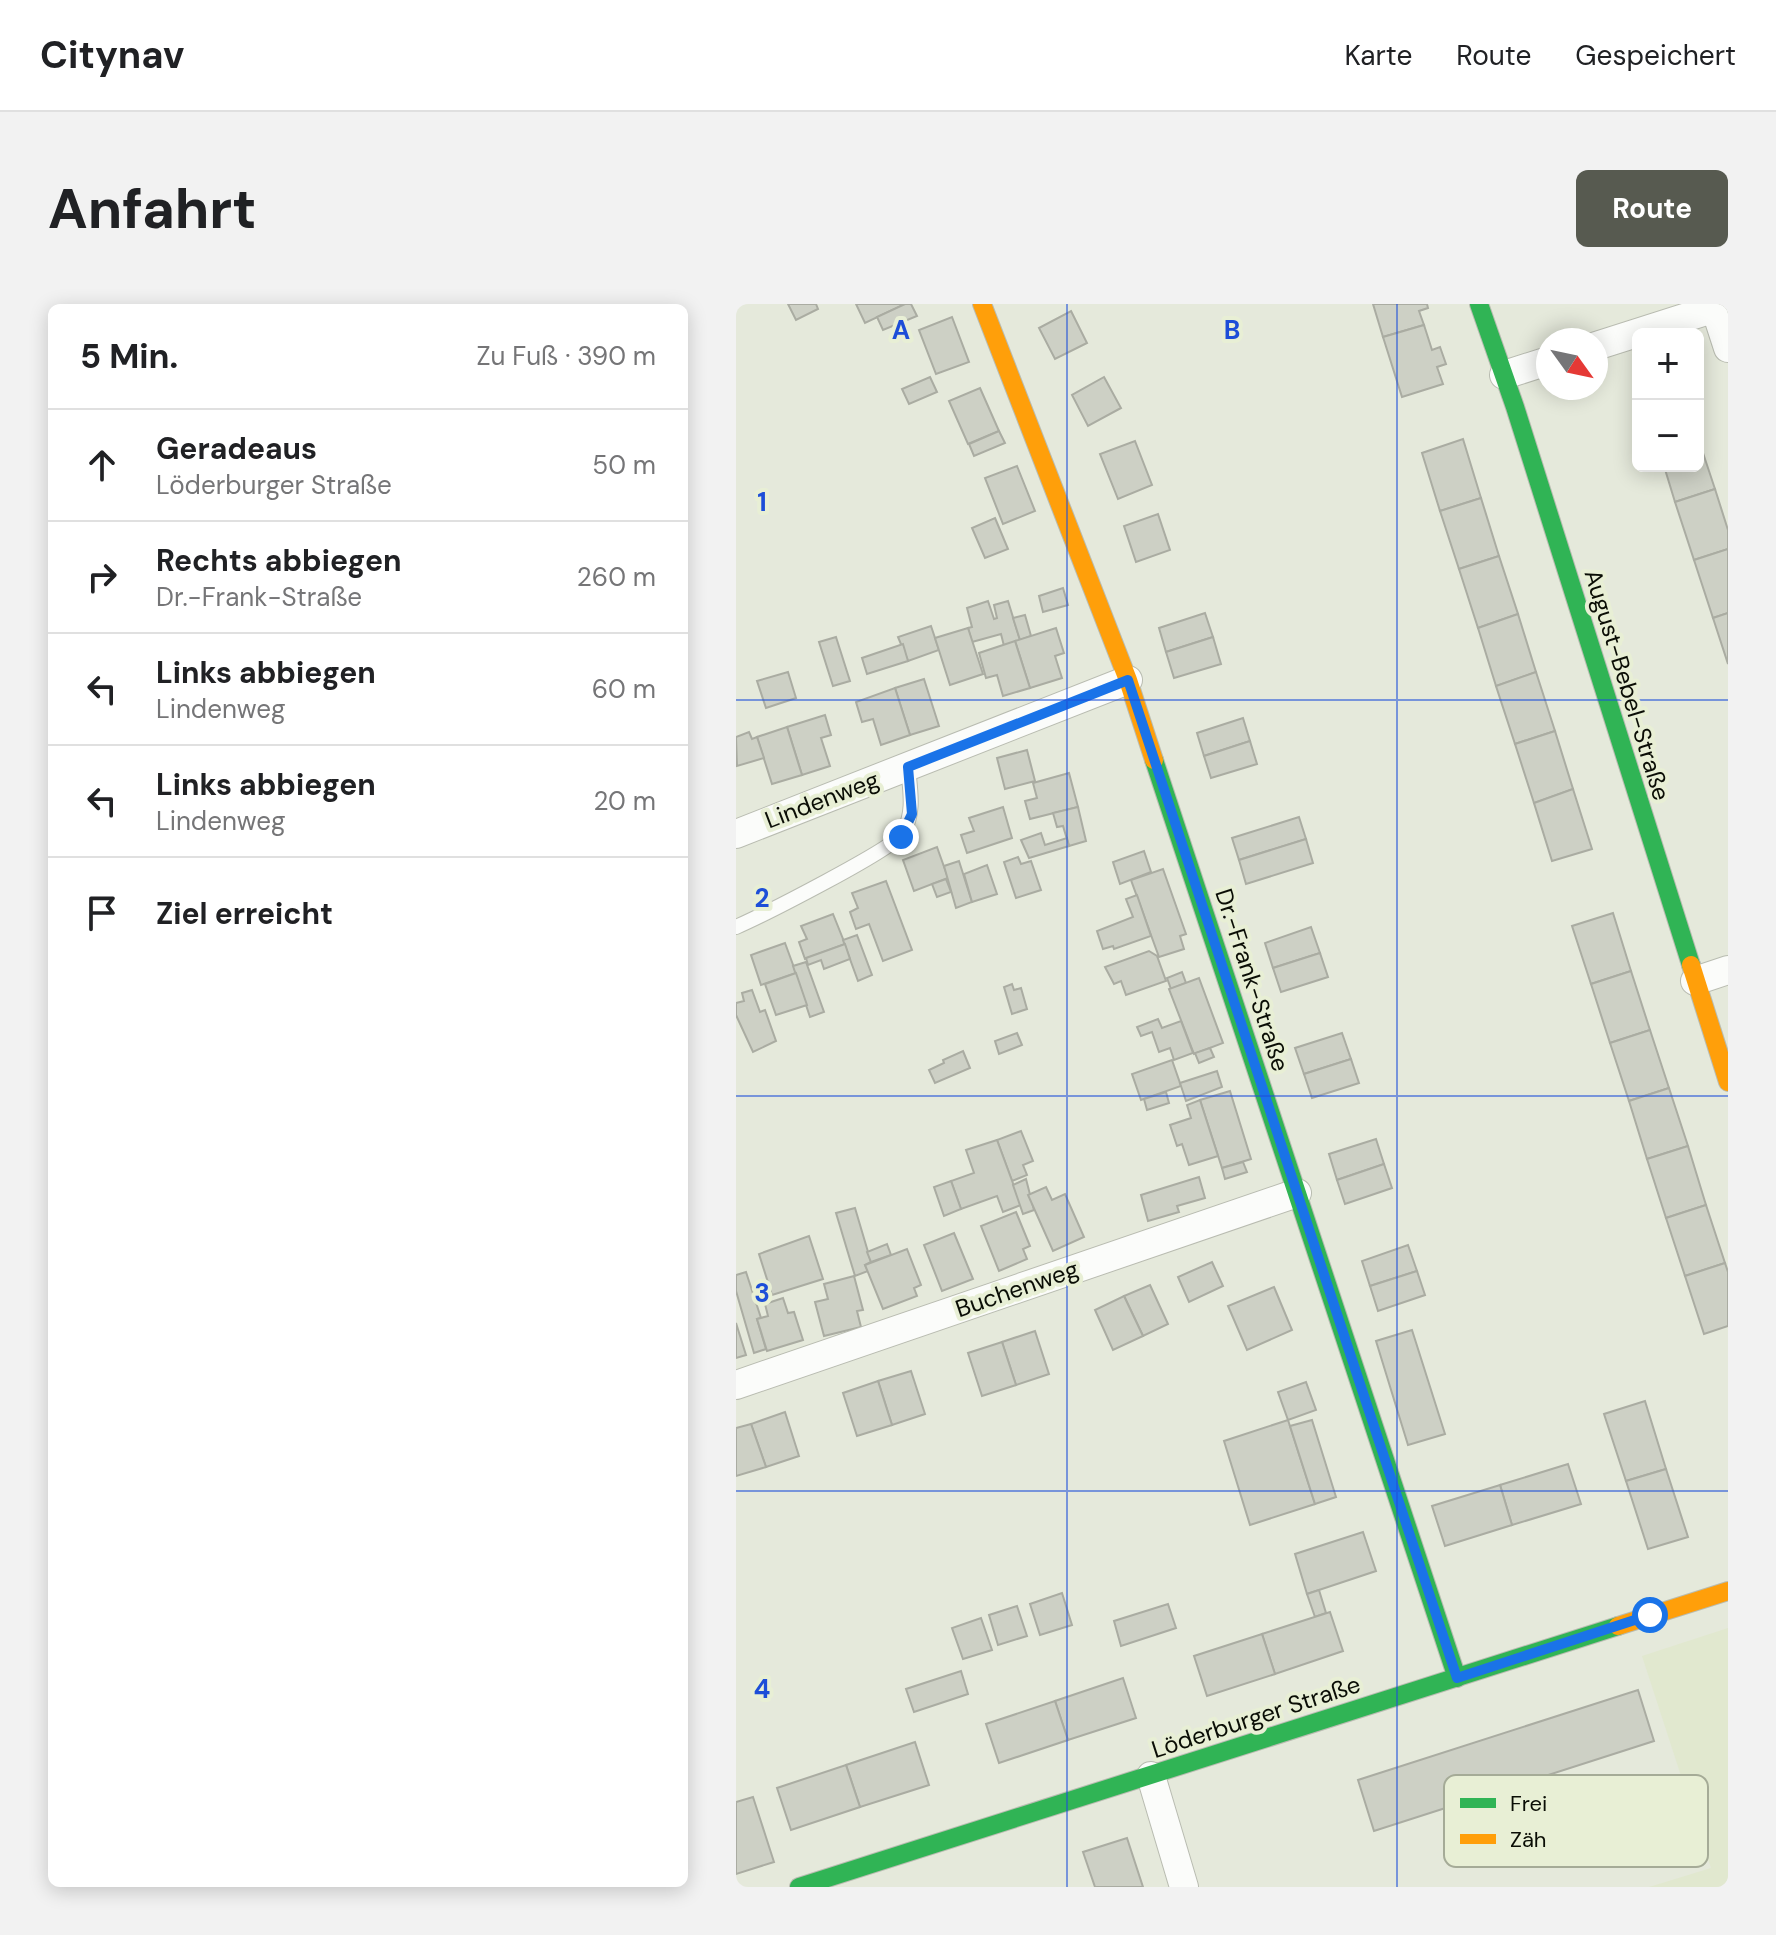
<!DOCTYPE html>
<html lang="de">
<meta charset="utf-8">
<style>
:root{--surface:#fff;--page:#f2f2f2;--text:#202124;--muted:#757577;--line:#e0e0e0;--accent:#575a50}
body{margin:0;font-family:"DM Sans",sans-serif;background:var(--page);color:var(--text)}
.controls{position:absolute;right:24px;top:24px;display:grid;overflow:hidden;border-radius:12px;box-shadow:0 4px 20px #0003}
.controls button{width:72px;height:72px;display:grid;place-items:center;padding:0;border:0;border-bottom:2px solid var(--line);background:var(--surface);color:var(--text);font:40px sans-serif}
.compass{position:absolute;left:800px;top:24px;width:72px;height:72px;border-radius:50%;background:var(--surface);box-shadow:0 4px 20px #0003;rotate:123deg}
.stop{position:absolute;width:24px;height:24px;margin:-18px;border:6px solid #1a73e8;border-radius:50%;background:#fff}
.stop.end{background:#1a73e8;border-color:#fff;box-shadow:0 2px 8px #0008}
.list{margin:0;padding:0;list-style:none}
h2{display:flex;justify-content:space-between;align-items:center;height:104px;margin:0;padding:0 32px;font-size:34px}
h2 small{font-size:26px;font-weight:400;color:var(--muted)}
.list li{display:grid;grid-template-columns:52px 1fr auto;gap:24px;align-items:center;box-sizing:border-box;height:112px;padding:0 32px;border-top:2px solid var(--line)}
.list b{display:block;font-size:30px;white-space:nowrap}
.list p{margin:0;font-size:26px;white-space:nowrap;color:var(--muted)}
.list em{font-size:26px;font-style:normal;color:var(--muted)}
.icon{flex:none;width:44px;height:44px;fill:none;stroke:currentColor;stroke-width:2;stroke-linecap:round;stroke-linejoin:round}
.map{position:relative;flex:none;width:992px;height:1583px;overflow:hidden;border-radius:12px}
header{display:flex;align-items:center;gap:48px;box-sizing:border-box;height:112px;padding:0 40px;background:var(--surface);border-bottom:2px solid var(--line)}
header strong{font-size:38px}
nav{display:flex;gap:44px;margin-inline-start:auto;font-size:28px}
.intro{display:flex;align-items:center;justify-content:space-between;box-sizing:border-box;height:192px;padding:0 48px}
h1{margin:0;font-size:56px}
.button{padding:20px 36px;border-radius:12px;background:var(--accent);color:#fff;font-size:28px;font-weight:700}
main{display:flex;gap:48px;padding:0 48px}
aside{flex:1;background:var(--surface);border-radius:12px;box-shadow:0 4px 20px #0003}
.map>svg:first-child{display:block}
.built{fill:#e1e8cf}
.building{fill:#cdd0c5;stroke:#aaaca2;stroke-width:2}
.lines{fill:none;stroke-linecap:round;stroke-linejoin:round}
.lane-casing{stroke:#b9bcb1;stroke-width:16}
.street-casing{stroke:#b9bcb1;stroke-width:30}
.fast-casing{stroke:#b9bcb1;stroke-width:20}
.slow-casing{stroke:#b9bcb1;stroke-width:20}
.lane{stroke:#fbfcfa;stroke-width:14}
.street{stroke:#fbfcfa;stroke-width:28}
.fast{stroke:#30b455;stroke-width:18}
.slow{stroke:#ff9f0a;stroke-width:18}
.route{stroke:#1a73e8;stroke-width:10}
.grid{fill:none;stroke:#1d4ed8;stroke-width:2;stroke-opacity:0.55}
.labels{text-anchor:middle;stroke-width:8;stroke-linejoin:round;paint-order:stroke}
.street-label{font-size:24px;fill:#0a0d05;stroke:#e8efd5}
.key{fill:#e8efd5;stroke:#a5ab97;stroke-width:2}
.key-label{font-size:22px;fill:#0a0d05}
.grid-label{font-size:26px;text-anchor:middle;font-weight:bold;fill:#1d4ed8;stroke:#e8efd5;stroke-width:8;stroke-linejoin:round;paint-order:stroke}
</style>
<header>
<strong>Citynav</strong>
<nav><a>Karte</a><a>Route</a><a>Gespeichert</a></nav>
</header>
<div class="intro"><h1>Anfahrt</h1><a class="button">Route</a></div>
<main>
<aside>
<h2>5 Min.<small>Zu Fuß · 390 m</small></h2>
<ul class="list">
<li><svg class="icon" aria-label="ahead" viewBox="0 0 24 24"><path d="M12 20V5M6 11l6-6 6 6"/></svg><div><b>Geradeaus</b><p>Löderburger Straße</p></div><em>50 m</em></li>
<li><svg class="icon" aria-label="right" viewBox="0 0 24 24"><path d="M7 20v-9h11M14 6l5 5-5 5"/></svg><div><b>Rechts abbiegen</b><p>Dr.-Frank-Straße</p></div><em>260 m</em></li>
<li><svg class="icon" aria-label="left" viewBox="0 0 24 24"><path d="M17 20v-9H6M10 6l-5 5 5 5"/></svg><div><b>Links abbiegen</b><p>Lindenweg</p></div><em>60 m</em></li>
<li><svg class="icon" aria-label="left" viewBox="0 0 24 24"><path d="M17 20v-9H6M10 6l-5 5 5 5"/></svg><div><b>Links abbiegen</b><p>Lindenweg</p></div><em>20 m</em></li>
<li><svg class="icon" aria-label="arrive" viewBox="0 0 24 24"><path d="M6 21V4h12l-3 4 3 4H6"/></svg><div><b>Ziel erreicht</b></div></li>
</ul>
</aside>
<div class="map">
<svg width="992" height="1583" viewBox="0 0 992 1583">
<rect width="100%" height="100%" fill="#e5e9db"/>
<!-- built -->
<path class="built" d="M992,1324v259h-79l62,-19 -69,-212z"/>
<!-- building -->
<g class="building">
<path d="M52,0h28l2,5 -22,11z"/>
<path d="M120,0h49l-40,19z"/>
<path d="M169,0h6l6,12 -34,14 -6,-13z"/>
<path d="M637,0h54l1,4 -9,3 5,14 -41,12z"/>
<path d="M335,7l16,32 -32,16 -16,-31z"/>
<path d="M216,13l17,45 -33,12 -17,-44z"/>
<path d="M688,21l8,25 8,-3 6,17 -9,3 6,17 -41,13 -19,-60z"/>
<path d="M194,73l7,15 -28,12 -7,-15z"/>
<path d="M368,73l17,31 -33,18 -16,-31z"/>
<path d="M244,84l19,43 -31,13 -19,-43z"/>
<path d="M263,127l6,12 -31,13 -5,-12z"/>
<path d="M962,134l17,51 -40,13 -11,-36h34z"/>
<path d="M727,135l18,59 -41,13 -18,-58z"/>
<path d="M399,137l17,44 -34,14 -18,-45z"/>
<path d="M281,162l18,45 -32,13 -18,-46z"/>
<path d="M979,185l13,41v19l-34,11 -19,-58z"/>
<path d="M745,194l18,58 -40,13 -19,-58z"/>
<path d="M422,210l12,36 -34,12 -12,-36z"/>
<path d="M259,214l13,31 -23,9 -13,-30z"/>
<path d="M992,245v64l-15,5 -19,-58z"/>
<path d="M763,252l19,58 -40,14 -19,-59z"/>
<path d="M327,284l5,17 -25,7 -4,-16z"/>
<path d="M252,297l6,18 3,-1 -3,-13 14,-4 12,39 -16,6 -3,-12 -29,8 -4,-14 4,-1 -5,-19z"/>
<path d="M469,309l8,24 -47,15 -7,-24z"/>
<path d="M992,309v51l-15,-46z"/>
<path d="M782,310l18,58 -40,14 -18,-58z"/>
<path d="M289,311l6,21 -11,4 -7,-22z"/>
<path d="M195,322l8,24 -31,11 -10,-24z"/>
<path d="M232,324l15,46 -33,11 -15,-47z"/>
<path d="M320,324l8,25 -9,3 7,22 -32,10 -15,-47z"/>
<path d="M100,333l14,44 -17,5 -14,-44z"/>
<path d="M477,333l8,27 -47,14 -8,-26z"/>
<path d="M279,337l15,47 -27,8 -6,-21 -11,3 -7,-25z"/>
<path d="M167,340l5,17 -41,13 -5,-16z"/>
<path d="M52,368l8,26 -30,10 -9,-27z"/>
<path d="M800,368l19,59 -40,13 -19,-58z"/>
<path d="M188,375l15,47 -29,9 -15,-47z"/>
<path d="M159,384l15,47 -29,10 -8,-26 -11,3 -6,-20z"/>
<path d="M89,411l6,20 -10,3 9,28 -28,9 -15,-48z"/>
<path d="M507,414l7,23 -46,15 -7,-23z"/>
<path d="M51,423l15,48 -30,9 -15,-47z"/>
<path d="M819,427l18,58 -39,14 -19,-59z"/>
<path d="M13,428l3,7 5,-2 7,21 -27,8 -1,-29z"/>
<path d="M514,437l7,23 -46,14 -7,-22z"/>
<path d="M291,446l8,31 -30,8 -8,-31z"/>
<path d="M333,469l9,34 -48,12 -5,-18 12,-3 -4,-15z"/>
<path d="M837,485l19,60 -40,12 -18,-58z"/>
<path d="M267,503l9,31 -45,15 -6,-18 13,-4 -5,-13z"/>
<path d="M342,503l8,34 -17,5 -6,-20 -6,1 -4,-14z"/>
<path d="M563,513l7,22 -67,21 -7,-22z"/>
<path d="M305,529l4,12 22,-7 2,8 -40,12 -8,-18z"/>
<path d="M570,535l7,24 -67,21 -7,-24z"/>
<path d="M201,543l11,31 -34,13 -11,-31z"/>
<path d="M408,547l7,21 -31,12 -7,-22z"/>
<path d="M282,553l3,7 10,-3 10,29 -25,8 -12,-36z"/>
<path d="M223,557l13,41 -16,6 -12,-42z"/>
<path d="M251,561l10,29 -25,8 -8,-28z"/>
<path d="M427,565l23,65 -6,2 4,13 -25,8 -28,-77z"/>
<path d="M210,575l5,13 -14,5 -5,-13z"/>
<path d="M150,577l26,69 -29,11 -14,-37 -13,5 -6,-17 8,-4 -6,-15z"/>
<path d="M401,591l14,41 -37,13 -1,-3 -10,3 -6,-18 36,-14 -7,-18z"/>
<path d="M877,609l18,58 -40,13 -19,-58z"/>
<path d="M97,610l12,30 -40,15 -6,-17 8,-3 -6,-13z"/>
<path d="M575,623l9,26 -47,15 -8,-25z"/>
<path d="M121,631l15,40 -14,6 -15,-41z"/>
<path d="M49,639l11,30 -35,12 -10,-30z"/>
<path d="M109,640l5,15 -26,10 -3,-9 -13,5 -2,-7z"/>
<path d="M413,647l8,5 9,25 -40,14 -5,-14 -7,3 -9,-17z"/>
<path d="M584,649l8,24 -47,15 -8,-24z"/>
<path d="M70,658l18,50 -14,5 -17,-51z"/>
<path d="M895,667l19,59 -40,13 -19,-59z"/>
<path d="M446,668l4,11 -15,6 -4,-11z"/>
<path d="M60,669l11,32 -31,10 -11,-31z"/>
<path d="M463,674l24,65 -29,11 -25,-65z"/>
<path d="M276,680l2,6 7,-2 6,21 -15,5 -8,-27z"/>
<path d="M16,686l8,22 5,-2 11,31 -23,11 -17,-37v-12l8,-2 -2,-8z"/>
<path d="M422,715l4,9 19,-7 12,32 -19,7 -4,-12 -11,4 -7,-20 -11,4 -4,-9z"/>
<path d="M914,726l19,58 -40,13 -19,-58z"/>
<path d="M281,729l5,12 -23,9 -4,-13z"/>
<path d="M606,729l9,26 -47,15 -9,-26z"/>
<path d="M474,744l4,9 -15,6 -4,-10z"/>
<path d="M227,747l7,17 -35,15 -6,-13 15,-7 -1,-3z"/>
<path d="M615,755l8,24 -47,15 -8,-24z"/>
<path d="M436,756l9,26 -40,14 -9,-26z"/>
<path d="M481,767l5,16 -36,14 -6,-18z"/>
<path d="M933,784l19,58 -41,13 -18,-58z"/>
<path d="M494,787l21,68 -29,9 -22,-68z"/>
<path d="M430,788l3,11 -22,7 -3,-11z"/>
<path d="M464,796l18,56 -29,9 -7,-21 -5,2 -7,-21 21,-7 -4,-13z"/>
<path d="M285,827l12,30 -10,4 4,10 -15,6 -15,-41z"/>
<path d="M640,835l8,25 -47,16 -8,-26z"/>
<path d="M261,836l24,65 -18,7 -6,-16 -36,13 -10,-28 23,-8 -8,-23z"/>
<path d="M952,842l18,59 -40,13 -19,-59z"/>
<path d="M507,858l4,10 -22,7 -3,-11z"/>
<path d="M648,860l8,24 -47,16 -8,-24z"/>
<path d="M463,873l6,21 -28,8 2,6 -31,9 -7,-26z"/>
<path d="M290,875l8,31 -11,4 -10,-29z"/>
<path d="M215,877l10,28 -17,7 -10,-29z"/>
<path d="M310,883l6,13 13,-6 19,43 -31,14 -25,-56z"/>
<path d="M970,901l19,58 -40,13 -19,-58z"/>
<path d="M119,904l16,54 -6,3 3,6 -13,5 -19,-63z"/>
<path d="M280,908l14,34 -7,3 4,10 -28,12 -18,-45z"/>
<path d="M218,929l19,46 -31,12 -18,-46z"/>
<path d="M73,932l14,43 -51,16 -13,-41z"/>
<path d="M151,940l4,11 -20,7 -4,-10z"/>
<path d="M672,941l9,26 -47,15 -8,-25z"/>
<path d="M171,945l14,36 -7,3 3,8 -34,13 -18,-44z"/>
<path d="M476,958l11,24 -34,16 -11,-25z"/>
<path d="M989,959l3,9v54l-24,8 -19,-58z"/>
<path d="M681,967l8,24 -47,16 -8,-25z"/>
<path d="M10,968l15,46 -4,1 9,30 -12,4 -18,-62v-16z"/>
<path d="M118,972l9,34 -6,1 4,16 -37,9 -9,-34 13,-3 -4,-15z"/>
<path d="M414,981l18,39 -25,12 -19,-40z"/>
<path d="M538,983l18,43 -45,20 -19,-44z"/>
<path d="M388,992l19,40 -30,14 -18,-40z"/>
<path d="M47,994l5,15 6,-1 9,28 -36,11 -10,-32 11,-3 -3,-12z"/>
<path d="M0,1019l10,32 -10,3z"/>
<path d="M676,1026l33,104 -37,11 -32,-104z"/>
<path d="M299,1027l14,43 -33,11 -14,-43z"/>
<path d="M266,1038l14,43 -34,11 -14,-43z"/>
<path d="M175,1067l14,43 -33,11 -14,-44z"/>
<path d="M142,1077l14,44 -35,11 -14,-43z"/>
<path d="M570,1078l10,28 -28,10 -10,-28z"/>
<path d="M909,1097l21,68 -40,12 -22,-67z"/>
<path d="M49,1108l14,44 -33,11 -15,-43z"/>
<path d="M552,1116l27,84 -65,21 -26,-84z"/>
<path d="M576,1116l24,77 -21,7 -25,-78z"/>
<path d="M15,1120l15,43 -30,9v-48z"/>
<path d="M832,1160l13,40 -69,21 -12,-40z"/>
<path d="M930,1165l22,68 -40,12 -22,-68z"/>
<path d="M764,1181l12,40 -67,21 -13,-40z"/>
<path d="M627,1228l13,39 -69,23 -12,-40z"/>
<path d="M583,1286l7,23 -11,4 -8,-23z"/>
<path d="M326,1289l10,32 -32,10 -10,-31z"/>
<path d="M432,1300l8,24 -55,18 -7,-25z"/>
<path d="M281,1302l10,30 -29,9 -9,-30z"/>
<path d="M594,1308l13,39 -68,23 -13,-40z"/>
<path d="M245,1314l11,32 -29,9 -11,-31z"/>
<path d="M526,1330l13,40 -68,22 -13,-40z"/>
<path d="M225,1367l7,23 -54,18 -8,-23z"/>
<path d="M387,1374l13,40 -68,22 -13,-39z"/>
<path d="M902,1386l16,51 -280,90 -16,-51z"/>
<path d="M319,1397l13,39 -69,23 -13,-39z"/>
<path d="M179,1438l14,43 -69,22 -14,-42z"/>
<path d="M110,1461l14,42 -69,23 -14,-42z"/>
<path d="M17,1493l21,65 -38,12v-72z"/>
<path d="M391,1534l16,49h-48l-12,-35z"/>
</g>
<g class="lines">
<!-- lane casing -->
<g class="lane-casing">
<path id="lane" d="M0,623c25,-11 158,-78 167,-94 12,-21 7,-43 5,-66"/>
</g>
<!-- street casing -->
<g class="street-casing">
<g id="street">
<path d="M979,4l13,40"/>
<path d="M860,42l132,-42"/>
<path d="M768,71l44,-14"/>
<path d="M0,530l392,-154"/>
<path d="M959,677l33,-11"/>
<path d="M0,1081l561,-192"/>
<path d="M415,1472l33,111"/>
</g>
</g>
<!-- fast casing -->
<g class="fast-casing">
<g id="fast">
<path d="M743,0l36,103 176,558"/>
<path d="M418,456l303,918"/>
<path d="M63,1583l819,-261"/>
</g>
</g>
<!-- slow casing -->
<g class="slow-casing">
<g id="slow">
<path d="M246,0l146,376 26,80"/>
<path d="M955,661l37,117"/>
<path d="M882,1322l110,-35"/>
</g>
</g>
<!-- lane -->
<use href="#lane" class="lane"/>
<!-- street -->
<use href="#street" class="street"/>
<!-- fast -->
<use href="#fast" class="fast"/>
<!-- slow -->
<use href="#slow" class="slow"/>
</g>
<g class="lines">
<!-- route -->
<path class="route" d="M165,533l11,-23 -4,-47 220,-87 329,998 193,-63"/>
</g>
<!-- grid -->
<path class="grid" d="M331,0v1583M661,0v1583M0,396h992M0,792h992M0,1187h992"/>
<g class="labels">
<!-- street labels -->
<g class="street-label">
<text transform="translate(891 381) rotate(73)" y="8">August-Bebel-Straße</text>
<text transform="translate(86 496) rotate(-21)" y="8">Lindenweg</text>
<text transform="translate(516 676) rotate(72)" y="8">Dr.-Frank-Straße</text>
<text transform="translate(281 985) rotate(-19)" y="8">Buchenweg</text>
<text transform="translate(520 1413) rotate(-18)" y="8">Löderburger Straße</text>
</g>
</g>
<!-- legend -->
<rect x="708" y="1471" width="264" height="92" rx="12" class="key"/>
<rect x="724" y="1494" width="36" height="10" fill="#30b455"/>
<rect x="724" y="1530" width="36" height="10" fill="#ff9f0a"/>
<g class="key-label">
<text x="774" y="1507">Frei</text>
<text x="774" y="1543">Zäh</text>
</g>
<g class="grid-label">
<text x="165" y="35">A</text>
<text x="496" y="35">B</text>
<text x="26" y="207">1</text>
<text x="26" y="603">2</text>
<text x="26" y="998">3</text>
<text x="26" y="1394">4</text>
</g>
</svg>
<div class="controls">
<button>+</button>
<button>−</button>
</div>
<svg class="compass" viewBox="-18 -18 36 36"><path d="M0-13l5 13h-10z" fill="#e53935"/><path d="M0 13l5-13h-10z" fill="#757577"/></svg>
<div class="stop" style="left:914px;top:1311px"></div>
<div class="stop end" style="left:165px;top:533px"></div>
</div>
</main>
